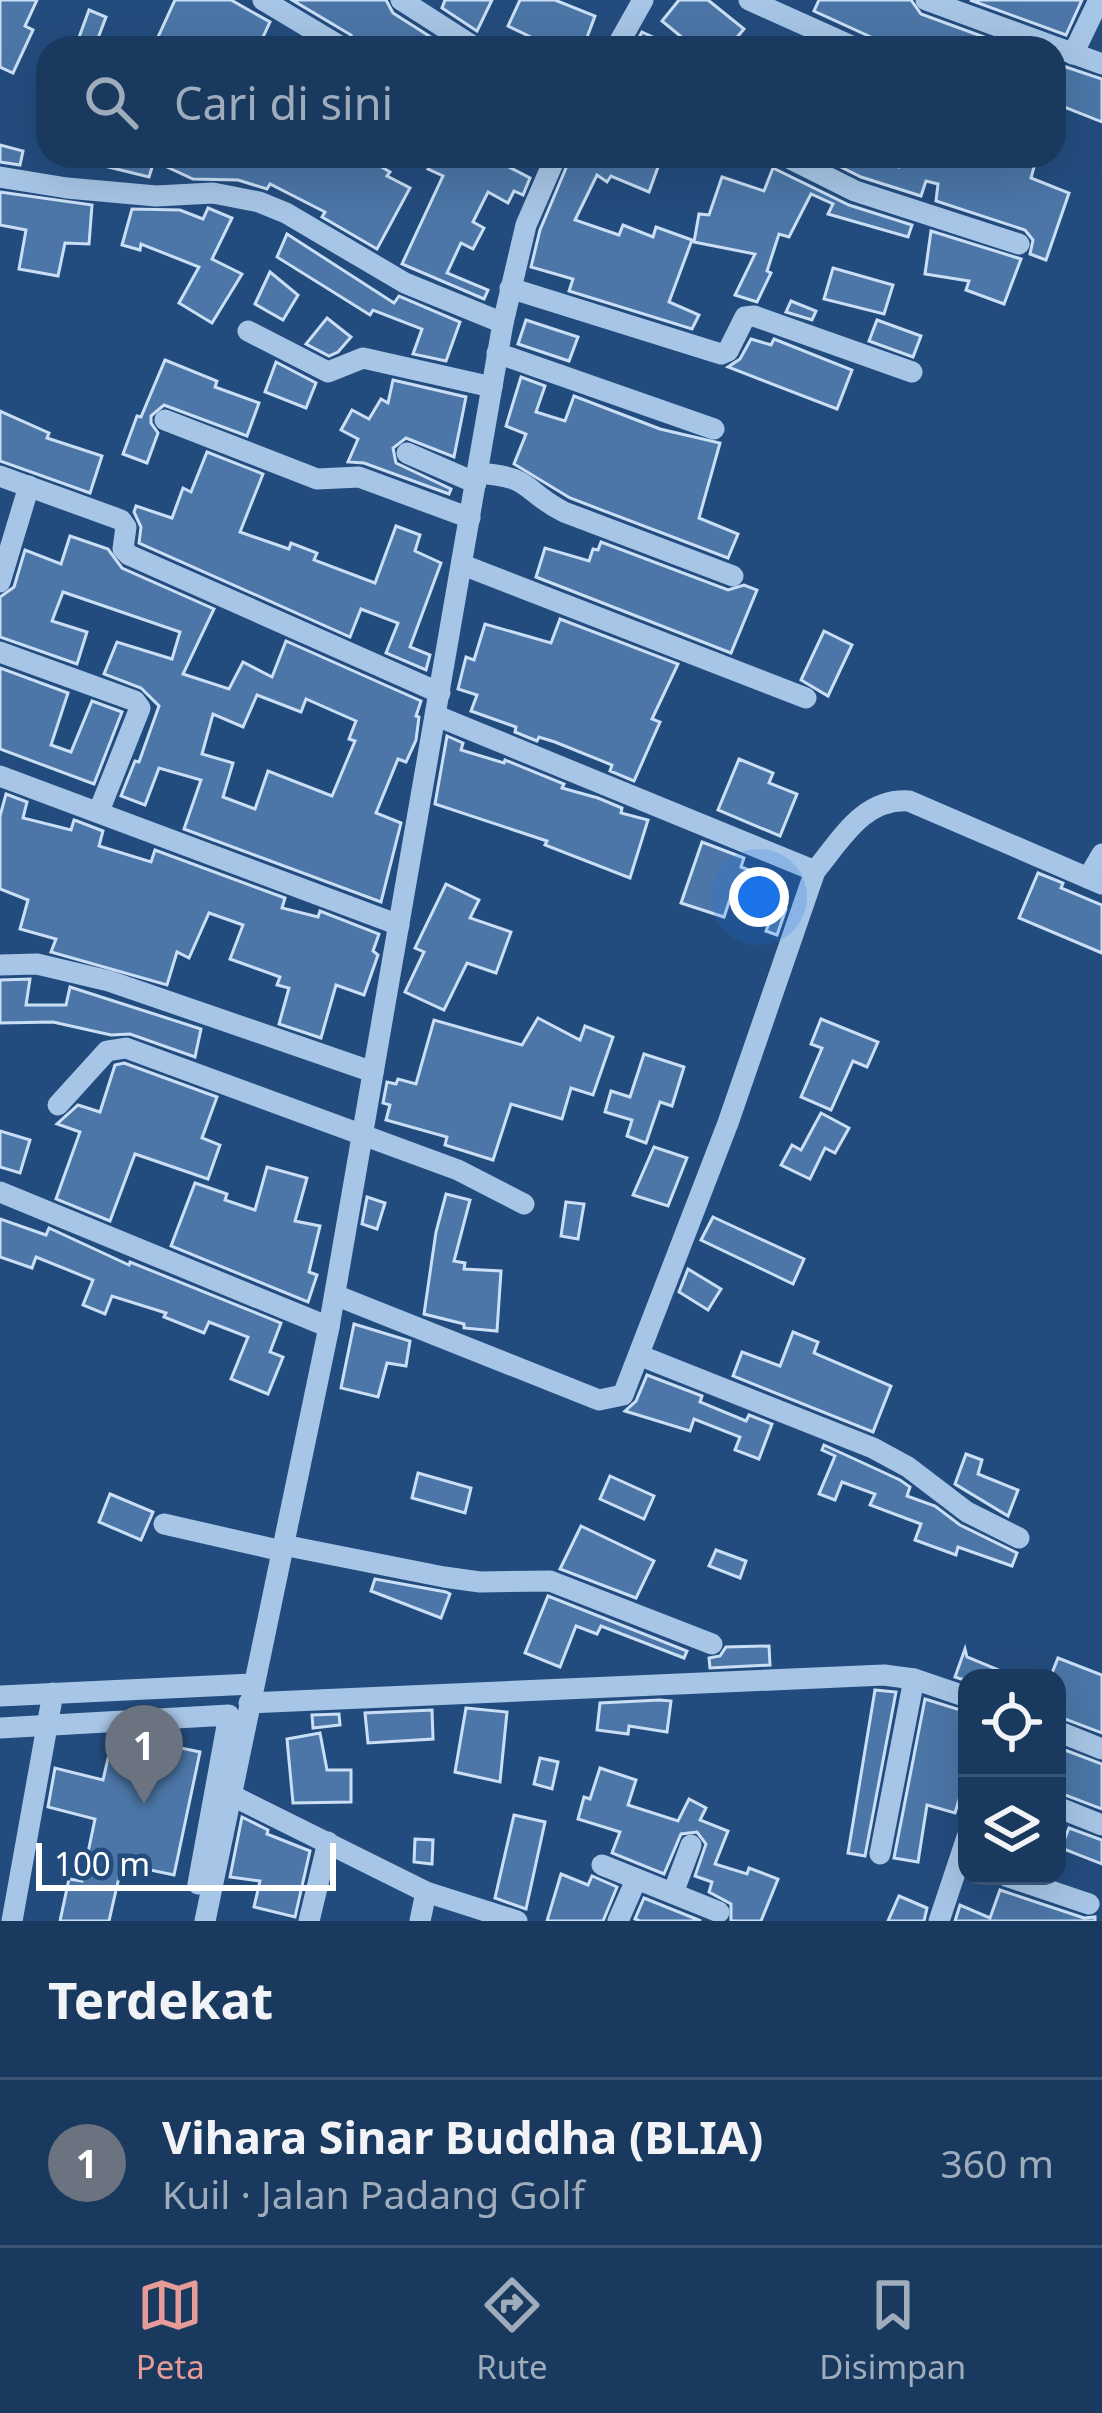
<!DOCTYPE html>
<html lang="id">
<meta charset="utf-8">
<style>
:root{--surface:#1a395e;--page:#274467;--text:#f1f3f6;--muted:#9facbc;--line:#385373;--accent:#e69b98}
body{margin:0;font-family:"Noto Sans",sans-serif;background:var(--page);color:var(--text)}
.controls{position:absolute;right:36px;bottom:36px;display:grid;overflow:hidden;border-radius:24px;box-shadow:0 12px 48px #0002}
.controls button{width:108px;height:108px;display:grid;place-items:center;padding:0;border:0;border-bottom:3px solid var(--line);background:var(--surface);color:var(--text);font:60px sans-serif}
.scale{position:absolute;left:36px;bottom:30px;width:300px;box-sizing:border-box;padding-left:12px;border:6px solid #fff;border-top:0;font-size:33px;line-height:42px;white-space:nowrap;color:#fff;-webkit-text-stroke:9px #234c7e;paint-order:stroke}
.you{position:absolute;left:759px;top:897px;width:42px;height:42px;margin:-30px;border:9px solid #fff;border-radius:50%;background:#1a73e8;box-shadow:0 0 0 18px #1a73e833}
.badge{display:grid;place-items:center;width:78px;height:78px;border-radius:50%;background:var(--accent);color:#fff;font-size:39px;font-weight:700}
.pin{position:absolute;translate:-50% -99px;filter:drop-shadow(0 3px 6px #0008)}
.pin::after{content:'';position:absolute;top:63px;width:42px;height:36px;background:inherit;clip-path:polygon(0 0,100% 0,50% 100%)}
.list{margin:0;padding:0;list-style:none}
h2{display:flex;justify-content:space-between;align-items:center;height:156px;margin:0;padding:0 48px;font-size:51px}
h2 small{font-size:39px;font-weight:400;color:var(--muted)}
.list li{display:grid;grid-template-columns:78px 1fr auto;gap:36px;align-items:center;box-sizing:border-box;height:168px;padding:0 48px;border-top:3px solid var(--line)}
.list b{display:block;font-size:45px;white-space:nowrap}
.list p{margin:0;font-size:39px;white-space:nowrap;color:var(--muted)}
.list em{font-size:39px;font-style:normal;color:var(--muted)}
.icon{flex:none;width:66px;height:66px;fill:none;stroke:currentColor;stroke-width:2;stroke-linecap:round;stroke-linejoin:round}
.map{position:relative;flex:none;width:1102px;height:1921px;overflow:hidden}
.search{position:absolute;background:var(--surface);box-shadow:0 12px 48px #0002;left:36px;right:36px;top:36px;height:132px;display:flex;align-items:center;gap:30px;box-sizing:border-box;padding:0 42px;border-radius:36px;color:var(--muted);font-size:45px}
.sheet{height:324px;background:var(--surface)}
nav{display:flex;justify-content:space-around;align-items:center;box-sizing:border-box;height:168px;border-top:3px solid var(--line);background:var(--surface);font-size:33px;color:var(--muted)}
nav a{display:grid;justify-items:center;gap:6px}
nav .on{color:var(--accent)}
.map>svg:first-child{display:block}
.building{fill:#4b76a7;stroke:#cadff5;stroke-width:3;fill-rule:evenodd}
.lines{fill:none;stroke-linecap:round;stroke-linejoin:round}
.minor{stroke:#a7c5e6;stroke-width:21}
</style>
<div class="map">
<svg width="1102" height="1921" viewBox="0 0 1102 1921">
<rect width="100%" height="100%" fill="#234c7e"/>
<!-- building -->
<g class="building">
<path d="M0,0h37l-12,26 8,4 -20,43 -13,-6z"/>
<path d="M175,0h56l39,22 -12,26h-105z"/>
<path d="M292,0h94l7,13 55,35h-90l-7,-13z"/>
<path d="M445,0h47l-15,31 -35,-23z"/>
<path d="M520,0h35l40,16 -12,32h-49l3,-8 -29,-14z"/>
<path d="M679,0h29l36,29 -16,19h-33l-33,-27z"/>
<path d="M819,0h92l10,14 93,34h-119l-81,-37z"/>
<path d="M970,0h112l-16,35z"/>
<path d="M89,10l17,7 -11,29 -17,-6z"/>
<path d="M642,32l35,16h-44z"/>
<path d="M1054,63l48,16v43l-48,-19z"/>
<path d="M0,145l23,6 -3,14 -20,-3z"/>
<path d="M88,156h275l27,16 -3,4 23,12 -33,61 -55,-32 3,-5 -55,-28 -3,5 -29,-9 -45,-1 -39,-18 -5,16 -61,-15z"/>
<path d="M435,156h53l42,22 -7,17 -9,-4 -6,12 -20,-11 -15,30 11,6 -11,21 -12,-6 -14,30 41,17 -4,9 -82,-35 41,-88 -15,-7z"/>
<path d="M571,156h91l-13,36 -38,-16 -4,6 -10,-7 -22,45 44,15 4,-10 30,12 3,-10 36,13 -23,62 30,13 -7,14 -123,-38 4,-12 -42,-12 9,-37z"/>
<path d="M819,156h34l46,11 3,-11h135l-6,22 38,15 -23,67 -16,-6 3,-14 -8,-10 -89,-29 2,-17 -12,-3 -5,15 -60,-19z"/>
<path d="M773,168l76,37 63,20 -4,12 -80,-23 5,-10 -22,-10 -22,43 -10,-3 -12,37 4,2 -14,29 -22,-7 20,-41 -61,-12 5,-28 10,1 13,-38 42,14z"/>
<path d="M0,192l92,13 -3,39 -24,-1 -7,33 -39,-7 7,-39 -26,-5z"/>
<path d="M208,208l24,10 -20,41 30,15 -30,49 -33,-20 20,-36 -58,-23 -1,6 -18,-5 10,-36 48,1 23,9z"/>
<path d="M931,231l90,28 -17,45 -38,-14 3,-9 -44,-7z"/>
<path d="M287,234l107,69 5,-7 61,26 -14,39 -33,-7 9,-25 -49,-19 -3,5 -93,-58z"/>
<path d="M833,268l60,17 -9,29 -60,-15z"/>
<path d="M270,272l28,23 -15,25 -28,-16z"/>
<path d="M791,301l25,10 -4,9 -26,-8z"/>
<path d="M327,318l24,19 -13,15 -9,4 -23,-12z"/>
<path d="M526,320l52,17 -9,24 -51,-17z"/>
<path d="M877,320l44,16 -8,21 -44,-16z"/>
<path d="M751,339l20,6 3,-6 78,31 -15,39 -109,-42 12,-8z"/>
<path d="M165,360l52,21 -2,6 44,16 -12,33 -83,-31 -13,11v7l7,10 -11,30 -24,-9 14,-38 4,1z"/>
<path d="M276,362l40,21 -10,25 -41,-16z"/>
<path d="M521,377l24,9 -9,26 29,9 9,-25 86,33 60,14 -21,75 39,16 -10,24 -158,-60 -56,-34 12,-30 -20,-8z"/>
<path d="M393,380l73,17 -12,60 -48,-19 -13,10 3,15 55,26 -2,5 -85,-31 -16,-1 10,-23 -17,-9 11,-20 17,9 12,-20 7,4z"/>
<path d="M0,411l49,22 -2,5 55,18 -12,37 -90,-32z"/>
<path d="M207,452l56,22 -23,58 49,17 2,-6 26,10 -3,7 61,23 21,-57 24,9 -5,16 26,12 -31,84 20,8 -4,15 -40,-17 12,-30 -37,-14 -11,28 -211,-94 2,-16 -7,-15 2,-6 36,12 11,-30 8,4z"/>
<path d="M70,536l38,13 14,19 92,41 -31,65 46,15 14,-27 29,15 14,-36 135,60 -5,15 3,1 -3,23 -10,22 -8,-3 -22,54 25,10 -20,79 -197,-73 17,-49 -42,-12 -14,37 -24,-9 14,-35 4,1 20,-56 -18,-18 -37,-14 13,-32 55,17 8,-27 -117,-40 -11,29 35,11 -10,32 -77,-27v-40l14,-10 11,-37 36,14zM257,695l44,17 5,-13 50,22 -7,18 6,2 -23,55 -64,-25 -13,38 -32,-12 10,-34 -31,-9 11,-40 30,13z"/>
<path d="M601,542l127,48 16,-5 13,5 -26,63 -195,-76 9,-29 44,13 4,-12 5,1z"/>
<path d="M560,619l118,45 -26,55 8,3 -26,59 -24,-10 2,-6 -57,-23 -16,-5 -2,4 -22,-9 1,-5 -45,-16 6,-16 -19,-6 8,-32 8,3 11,-36 66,19z"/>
<path d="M824,631l28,14 -24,51 -27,-16z"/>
<path d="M0,668l68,25 -17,52 20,7 21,-51 30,11 -28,72 -94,-35z"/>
<path d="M447,736l16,7 -2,7 43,13 1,-3 59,24 -2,4 36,10 24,10 -1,5 27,7 -18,58 -85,-33 2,-4 -112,-37z"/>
<path d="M739,759l34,14 -4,10 28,11 -17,42 -62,-26z"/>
<path d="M6,794l21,8 -4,16 48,12 3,-10 3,1 26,10 -4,15 52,16 4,-12 130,48 -3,10 36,9 2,-6 59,23 -6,17 5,4 -14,40 -28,-10 -15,53 -42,-14 10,-36 -12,-3 3,-8 -50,-18 13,-34 -34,-12 -20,45 -12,-6 -10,33 -116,-33 5,-13 -36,-10 8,-29 -28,-11v-73z"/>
<path d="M702,842l42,16 -3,9 43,16 -7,20 -43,-16 -10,30 -43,-14z"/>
<path d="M1038,873l25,10 -2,5 41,17v48l-83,-35z"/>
<path d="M446,884l33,16 -9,18 41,14 -15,41 -29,-10 -23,47 -39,-18 19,-40 -9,-4z"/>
<path d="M776,905l10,4 -9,26 -11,-4z"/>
<path d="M30,979l-4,26h40l4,-18 131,42 -6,28 -65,-23 -19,1 -58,-13 -53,1v-43z"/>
<path d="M538,1018l42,22 5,-14 28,11 -20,58 -22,-7 -9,31 -51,-15 -18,56 -48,-15 2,-8 -61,-17 4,-15 -7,-2 4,-21 9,2 2,-5 18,5 18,-64 88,25z"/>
<path d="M821,1019l57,23 -11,25 -14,-6 -22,49 -30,-13 21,-49 -11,-4z"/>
<path d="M644,1054l40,13 -12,39 -12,-4 -14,41 -19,-7 5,-16 -27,-8 6,-21 19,6z"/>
<path d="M124,1063l93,34 -15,41 18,7 -12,34 -73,-25 -25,67 -54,-22 24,-67 -23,-8 21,-19 22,7 15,-47z"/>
<path d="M821,1113l28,15 -14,25 -10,-5 -15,31 -29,-14 11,-20 9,5z"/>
<path d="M0,1131l30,9 -10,33 -20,-6z"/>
<path d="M654,1147l33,11 -19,48 -35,-11z"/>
<path d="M267,1167l40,11 -12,43 25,5 -11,46 8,3 -9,27 -137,-56 24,-63 32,11 -2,6 30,10z"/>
<path d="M446,1194l24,6 -16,61 11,2 -1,6 37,2 -4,60 -33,-3v-4l-40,-10 12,-82z"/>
<path d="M367,1197l18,6 -8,26 -15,-5z"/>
<path d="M566,1202l18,2 -6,35 -17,-3z"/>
<path d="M713,1217l91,42 -11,25 -92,-44z"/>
<path d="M0,1219l46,16 3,-7 80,37 1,-3 151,61 -11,29 13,5 -15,37 -37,-15 17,-42 -39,-15 -5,11 -40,-16 2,-4 -54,-17 -7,18 -22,-9 10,-25 -57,-23 -4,11 -32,-11z"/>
<path d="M688,1269l33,20 -13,21 -29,-18z"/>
<path d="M354,1324l56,17 -4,25 -19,-3 -9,34 -37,-9z"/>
<path d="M793,1332l25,10 -4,11 77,33 -18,46 -140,-56 9,-24 38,14z"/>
<path d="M647,1375l55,21 -2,6 46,19 3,-6 23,9 -13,35 -24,-9 5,-13 -46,-18 -4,12 -65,-20 11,-10z"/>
<path d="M824,1445l76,35 10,7 -3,9 28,10 25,19 57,28 -5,13 -54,-19 -2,8 -41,-15 6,-16 -51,-19 5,-11 -33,-12 -7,18 -16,-6 16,-38 -13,-6z"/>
<path d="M966,1454l16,6 -4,14 40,16 -10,26 -53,-32z"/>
<path d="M418,1473l53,15 -6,25 -53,-15z"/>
<path d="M610,1476l44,20 -10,23 -44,-20z"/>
<path d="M110,1494l43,18 -12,28 -42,-18z"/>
<path d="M581,1526l73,35 -18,37 -76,-29z"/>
<path d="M716,1550l30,11 -6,17 -31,-12z"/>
<path d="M375,1579l71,13 4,2 -9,24 -70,-27z"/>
<path d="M548,1596l139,55 -3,7 -83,-32 -4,8 -21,-8 -16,41 -35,-14z"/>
<path d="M769,1646l1,19 -60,3 -1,-10 11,-2 6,-9z"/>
<path d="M965,1649l2,8 51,21h-51v3l-12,-4z"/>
<path d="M1058,1658l44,17v58l-45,-17v-38h-7z"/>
<path d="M875,1690l21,2 -31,164 -17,-3z"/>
<path d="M925,1699l42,13v62l-12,39 -28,-8 -9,57 -24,-4z"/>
<path d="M660,1700l11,1 -4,31 -38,-6 -1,8 -31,-4 3,-27z"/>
<path d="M466,1708l41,4 -7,70 -45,-10z"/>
<path d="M432,1710l1,29 -65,4 -3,-30z"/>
<path d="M339,1714l1,11 -27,3 -1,-13z"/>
<path d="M320,1733l7,37h24v32l-58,1 -6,-64z"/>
<path d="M123,1736l77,16 -26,123 -52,-11 -13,57h-49l9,-42 13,2 13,-62 -47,-12 7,-39 48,12 10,-43z"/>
<path d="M1057,1747l45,17v45l-45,-17z"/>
<path d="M540,1758l18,4 -6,27 -18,-5z"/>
<path d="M600,1768l36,12 -8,25 50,16 11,-22 17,9 -6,12 28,11 -13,33 32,10 2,-6 29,11 -17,42h-30v-17l-22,-12 3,-10 -17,-6 11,-32 -9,-12 -16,2 -17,40 -52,-21 8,-21 -42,-13 6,-22 6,2z"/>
<path d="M514,1815l31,7 -19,87 -31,-11z"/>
<path d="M242,1817l26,13 -1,4 43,17 -15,66 -41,-10 6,-26 -30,-4z"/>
<path d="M1069,1828l33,12v24l-41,-16z"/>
<path d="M415,1839l18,1 -1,24 -18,-2z"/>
<path d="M561,1874l27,11 4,-9 25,11 -14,34h-56z"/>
<path d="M1000,1890l84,28 11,-1v4h-140l5,-16 30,13z"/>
<path d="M899,1896l28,12 -3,13h-36z"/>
<path d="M644,1898l57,23h-61l-5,-2z"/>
</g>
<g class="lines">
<!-- minor -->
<g class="minor">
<path d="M263,0l80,48"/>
<path d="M401,0l75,48"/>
<path d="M749,0l107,48"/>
<path d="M926,0l176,64"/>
<path d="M616,48l27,-48"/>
<path d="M1073,54l26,-54"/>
<path d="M785,156l70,35 164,53"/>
<path d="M0,177l67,11 89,8 57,-3 46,9 27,11 119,70 98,40"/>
<path d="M510,288l211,66 7,-3 17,-34 9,-1 158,56"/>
<path d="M248,331l80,41 35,-14 129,29"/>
<path d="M497,353l217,76"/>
<path d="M165,420l152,59 42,-2 111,41"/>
<path d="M407,453l69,30"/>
<path d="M477,473c58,4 44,17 87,39l169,64"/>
<path d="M0,476l121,44 5,7 -3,22 6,6 311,138"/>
<path d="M463,565l343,133"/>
<path d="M0,582l29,-96"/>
<path d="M0,652l135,49 5,7 -41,103"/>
<path d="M437,716l378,155c26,-31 48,-73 94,-70l193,83"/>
<path d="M0,776l399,149"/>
<path d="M1088,878l14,-24"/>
<path d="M0,965l37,-1 72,17 264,91"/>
<path d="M58,1105l49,-54 19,-3 332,122 66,34"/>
<path d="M0,1192l329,135"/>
<path d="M335,1295l264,105 24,-5 105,-272 87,-252"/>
<path d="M641,1356l232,92 35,19 59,45 52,26"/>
<path d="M164,1524l118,27"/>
<path d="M283,1545l161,32 36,5 70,-1 162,63"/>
<path d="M0,1696l252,-12"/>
<path d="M249,1703l635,-28 30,4 53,18"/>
<path d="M0,1728l229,-13 -31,169"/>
<path d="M1057,1731l45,18"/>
<path d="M231,1795l195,97 91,29"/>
<path d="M1057,1807l45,18"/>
<path d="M880,1854l34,-175"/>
<path d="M602,1865l117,47"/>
<path d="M1006,1876l83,28"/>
<path d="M673,1893l18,-48"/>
<path d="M12,1921l41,-228"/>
<path d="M205,1921l124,-594 174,-1004 23,-98 30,-69"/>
<path d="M309,1921l19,-79"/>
<path d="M420,1921l6,-29"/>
<path d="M618,1921l18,-41"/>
<path d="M939,1921l28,-84"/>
</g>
</g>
</svg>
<div class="controls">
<button><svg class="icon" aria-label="locate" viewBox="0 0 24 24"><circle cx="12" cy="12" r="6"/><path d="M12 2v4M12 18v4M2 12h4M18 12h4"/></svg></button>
<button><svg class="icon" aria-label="layers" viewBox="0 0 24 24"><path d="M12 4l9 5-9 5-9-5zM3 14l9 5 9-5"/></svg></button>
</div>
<div class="scale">100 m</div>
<div class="you"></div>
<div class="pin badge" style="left:144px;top:1804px;background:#6b7280">1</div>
<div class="search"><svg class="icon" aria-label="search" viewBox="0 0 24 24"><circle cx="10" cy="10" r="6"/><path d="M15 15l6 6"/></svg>Cari di sini</div>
</div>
<section class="sheet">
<h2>Terdekat<small></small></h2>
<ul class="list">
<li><span class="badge" style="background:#6b7280">1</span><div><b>Vihara Sinar Buddha (BLIA)</b><p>Kuil · Jalan Padang Golf</p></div><em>360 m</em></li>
</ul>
</section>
<nav>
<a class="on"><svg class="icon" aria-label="map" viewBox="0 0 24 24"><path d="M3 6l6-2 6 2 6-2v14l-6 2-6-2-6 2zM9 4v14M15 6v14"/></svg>Peta</a>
<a><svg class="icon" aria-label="directions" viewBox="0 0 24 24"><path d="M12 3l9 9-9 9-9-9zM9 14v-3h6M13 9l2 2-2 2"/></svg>Rute</a>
<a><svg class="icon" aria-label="saved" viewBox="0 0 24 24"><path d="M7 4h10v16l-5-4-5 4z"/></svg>Disimpan</a>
</nav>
